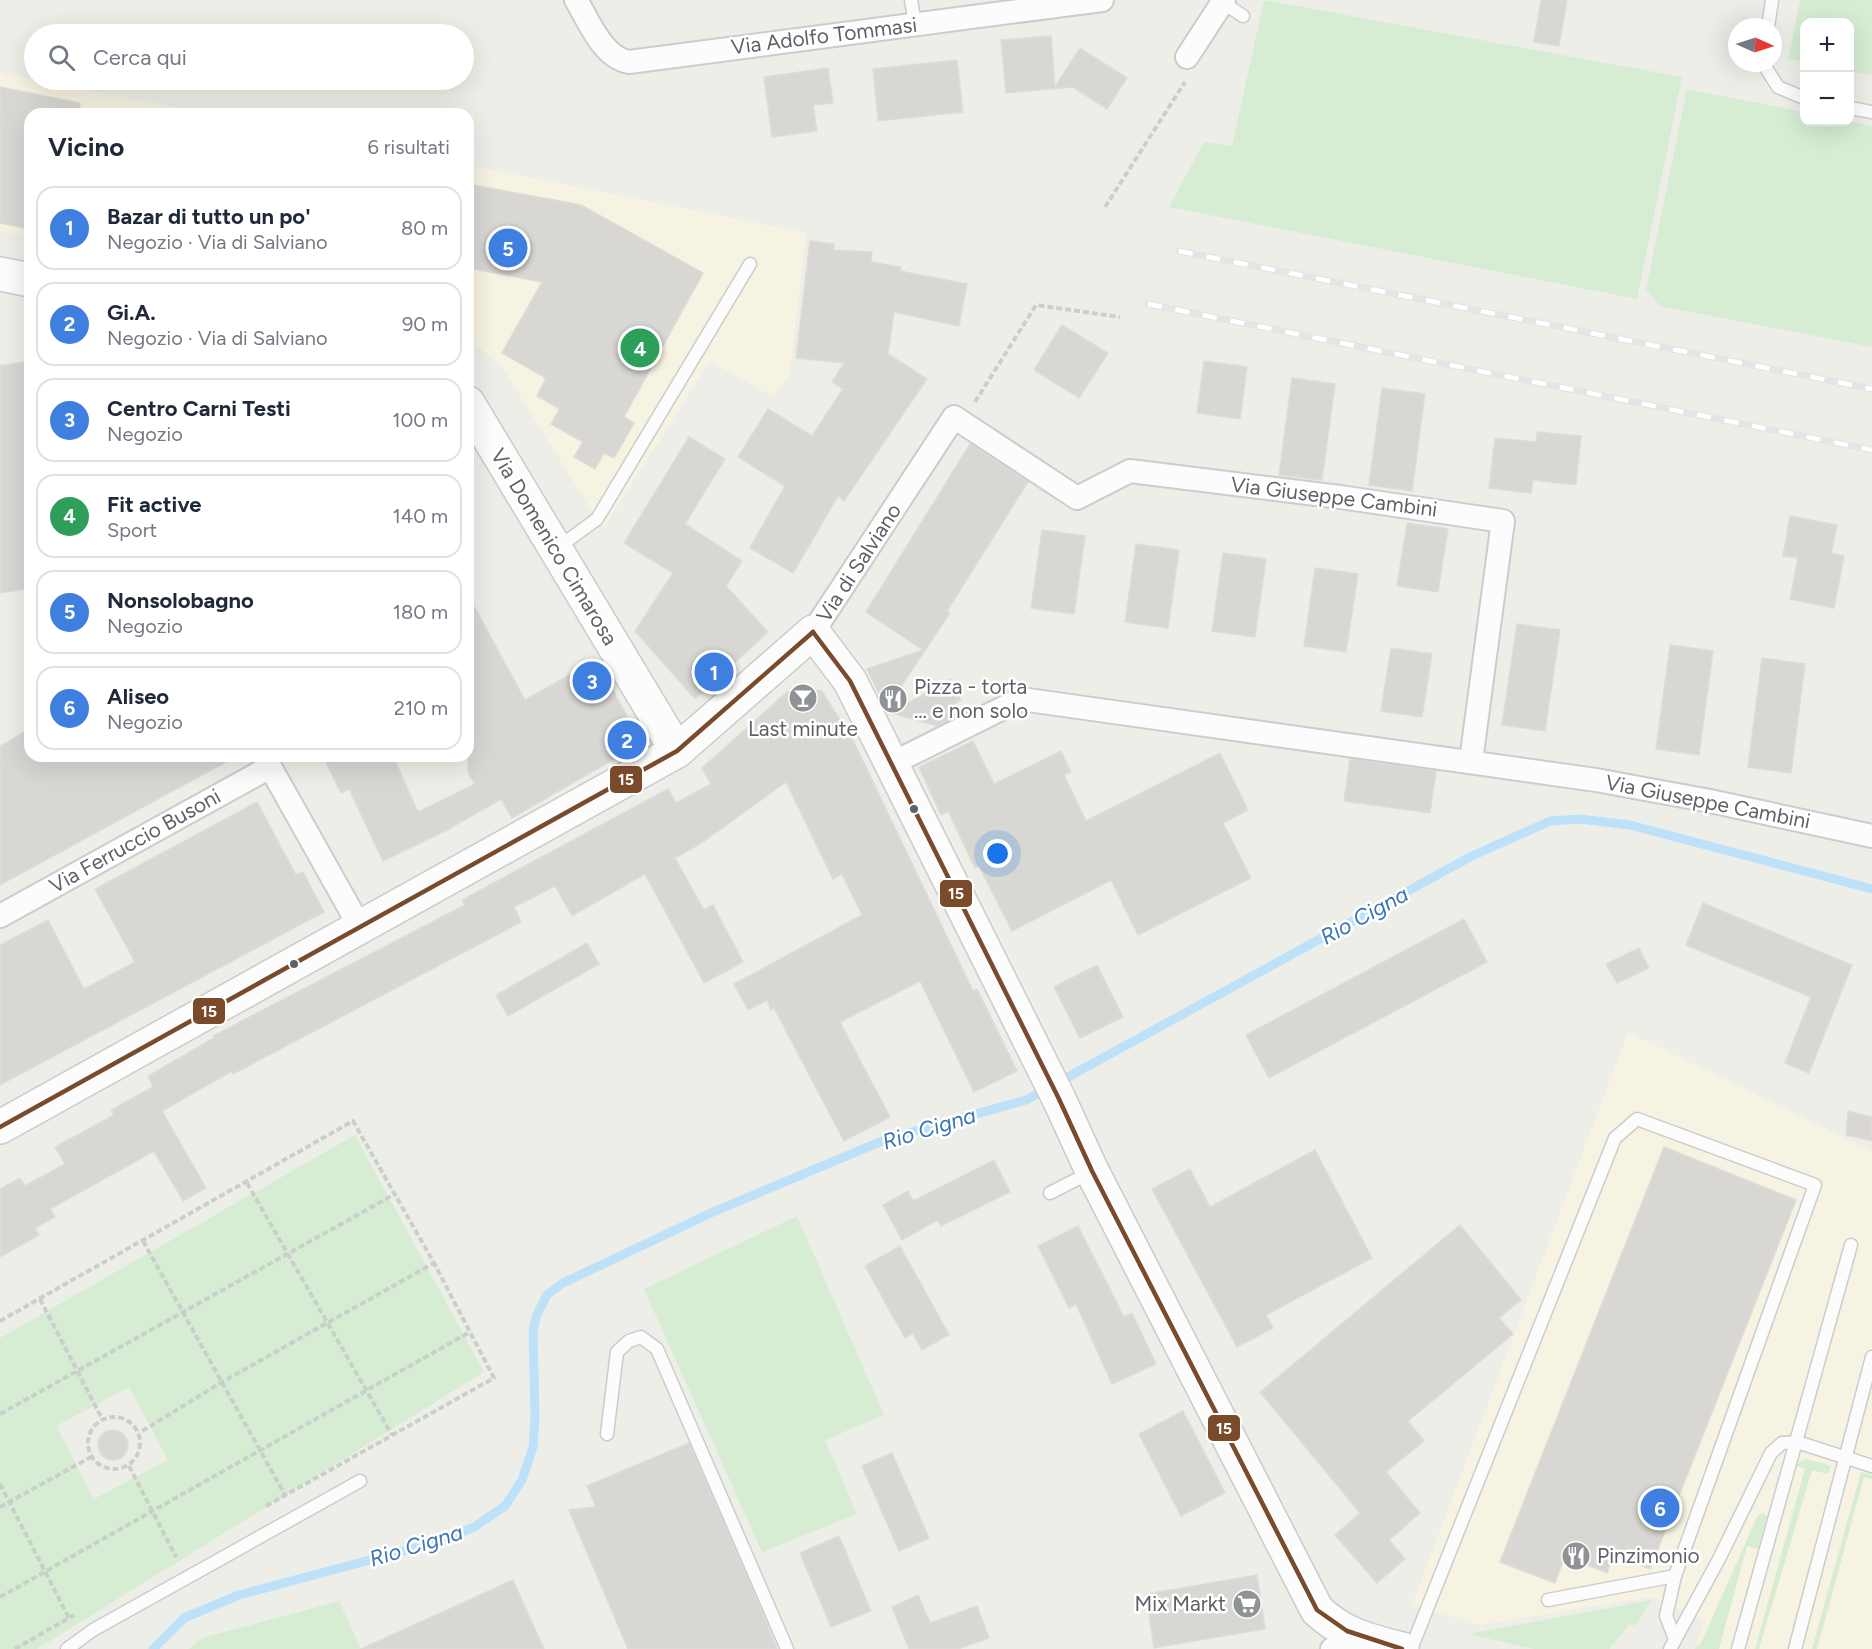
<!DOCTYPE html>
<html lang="it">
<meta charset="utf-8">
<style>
:root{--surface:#fff;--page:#f2f2f3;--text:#1f2937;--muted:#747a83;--line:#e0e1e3;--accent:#909395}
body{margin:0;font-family:Figtree,sans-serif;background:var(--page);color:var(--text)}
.controls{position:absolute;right:18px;top:18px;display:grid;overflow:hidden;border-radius:12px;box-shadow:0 6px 24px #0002}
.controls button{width:54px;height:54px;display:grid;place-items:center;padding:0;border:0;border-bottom:2px solid var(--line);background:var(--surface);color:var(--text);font:30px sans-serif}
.compass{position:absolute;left:1728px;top:18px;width:54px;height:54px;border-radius:50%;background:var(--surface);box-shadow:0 6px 24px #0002;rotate:93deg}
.you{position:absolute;left:998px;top:854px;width:21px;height:21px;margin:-15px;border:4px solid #fff;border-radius:50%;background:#1a73e8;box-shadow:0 0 0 9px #1a73e833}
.badge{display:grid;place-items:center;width:39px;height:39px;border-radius:50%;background:var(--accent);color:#fff;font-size:20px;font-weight:700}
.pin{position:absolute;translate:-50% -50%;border:3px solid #fff;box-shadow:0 2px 6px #0006}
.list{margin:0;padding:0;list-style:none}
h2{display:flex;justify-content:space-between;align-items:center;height:78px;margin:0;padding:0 24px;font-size:26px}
h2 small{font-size:20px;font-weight:400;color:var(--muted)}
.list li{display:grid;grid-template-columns:39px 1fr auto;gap:18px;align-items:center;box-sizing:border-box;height:84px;margin:0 12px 12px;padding:0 12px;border:2px solid var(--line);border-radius:18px}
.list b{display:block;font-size:22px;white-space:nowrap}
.list p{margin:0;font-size:20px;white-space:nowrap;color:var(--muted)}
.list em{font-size:20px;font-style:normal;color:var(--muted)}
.icon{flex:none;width:33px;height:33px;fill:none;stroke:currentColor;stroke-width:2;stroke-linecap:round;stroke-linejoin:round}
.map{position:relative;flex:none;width:1872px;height:1649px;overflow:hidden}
.search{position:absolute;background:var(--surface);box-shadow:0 6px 24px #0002;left:24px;top:24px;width:450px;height:66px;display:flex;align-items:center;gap:15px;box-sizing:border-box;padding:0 21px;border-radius:33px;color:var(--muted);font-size:22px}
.panel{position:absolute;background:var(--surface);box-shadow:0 6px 24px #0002;left:24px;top:108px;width:450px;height:654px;border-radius:18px}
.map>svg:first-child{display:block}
.commercial{fill:#f7f3e2}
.green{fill:#d6ecd3;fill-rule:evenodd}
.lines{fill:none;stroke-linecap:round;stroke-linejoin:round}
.stream{stroke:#bde1f8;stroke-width:9}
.building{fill:#d8d7d4;stroke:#dedcd8;stroke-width:1.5}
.lane-casing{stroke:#cbcccb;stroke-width:15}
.street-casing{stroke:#cbcccb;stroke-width:26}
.secondary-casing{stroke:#cacbca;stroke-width:36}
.path{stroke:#cacfcb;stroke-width:4;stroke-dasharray:6 3;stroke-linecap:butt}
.lane{stroke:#fcfcfc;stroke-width:12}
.street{stroke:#fcfcfc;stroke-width:22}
.secondary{stroke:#fcfcfc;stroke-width:33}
.rail-casing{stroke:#e4e5e4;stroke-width:7}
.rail{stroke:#fff;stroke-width:4.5;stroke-dasharray:14;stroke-linecap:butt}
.bus-1-casing{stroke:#fff;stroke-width:9}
.bus-1{stroke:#7a4b2a;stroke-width:4.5}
.bus-dot{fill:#5e6268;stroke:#fff;stroke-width:2}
.labels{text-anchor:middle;stroke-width:5;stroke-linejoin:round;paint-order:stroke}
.street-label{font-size:21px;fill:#5e6268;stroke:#fff}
.poi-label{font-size:21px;fill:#5e6268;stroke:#fff;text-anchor:start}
.water-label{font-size:22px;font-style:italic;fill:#3975b2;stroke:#fff}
.line-badge{stroke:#fff;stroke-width:2}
.badge-label{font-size:16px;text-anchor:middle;font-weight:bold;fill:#fff}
</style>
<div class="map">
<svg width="1872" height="1649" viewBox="0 0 1872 1649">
<rect width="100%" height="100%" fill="#eeeee9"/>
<!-- commercial -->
<g class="commercial">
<path d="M0,72l34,8 177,34h-181v123l-30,-6z"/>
<path d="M468,165l338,68 -16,140 -16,24 -64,-36 -107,168 -102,-164 -33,-26z"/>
<path d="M1628,1032l244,119v498h-178l12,-28 -54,-24 -172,28 -68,-20z"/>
</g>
<!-- green -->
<g class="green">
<path d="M1264,0l418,77 -45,222 -468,-92 35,-65 28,4z"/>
<path d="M1800,0h72v75l-22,-4v-49h-46v40l-16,-3z"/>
<path d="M1687,89l117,23v10l46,-1 22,5v221l-212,-41 -14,-17z"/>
<path d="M355,1135l129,237 -447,277h-37v-311zM129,1387l39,73 -74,39 -38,-73z"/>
<path d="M797,1216l87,199 -59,25 32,74 -95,38 -118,-263z"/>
<path d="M1807,1459l24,7 -3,8 -16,-4 -53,179h-4l50,-180 -11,-4z"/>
<path d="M1861,1472l11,3v4l-8,-2 -47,172h-5z"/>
<path d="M1763,1513l4,3 -9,33 -11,-3 -28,103h-25l7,-6 57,-128z"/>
<path d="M1652,1600l-16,25h-7l-20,24h-75l-66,-15z"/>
<path d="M339,1601l22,48h-172l13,-11z"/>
</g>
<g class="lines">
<!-- stream -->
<path class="stream" d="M153,1649l31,-31 55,-23 198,-53 37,-15 31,-21 17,-26 11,-33 2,-30 -2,-85 3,-15 11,-22 16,-12 150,-71 174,-73 139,-39 444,-243 80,-36 30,-2 50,6 242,64"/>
</g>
<!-- building -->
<g class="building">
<path d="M1541,0h26l-8,46 -25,-4z"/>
<path d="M1051,36l4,51 25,-39 47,30 -20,31 -34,-22 -67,6 -5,-53z"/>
<path d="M957,60l6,52 -85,9 -5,-52z"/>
<path d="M828,68l5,35 -20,2 4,26 -45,6 -8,-60z"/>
<path d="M0,87l80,16 -1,11h-49v115l-30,-6z"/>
<path d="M468,184l113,21 122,68 -79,144 10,6 -20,35 -10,-5 -9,16 -21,-12 9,-15 -32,-18 9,-15 -23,-13 9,-18 -44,-25 40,-71 -74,-14z"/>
<path d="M810,241l24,3v6l38,2 -1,10 30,5 -1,4 67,13 -8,42 -65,-14 -6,42 39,25 -83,122 -6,-5 -45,77 -43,-25 35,-62 -47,-29 30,-48 44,27 31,-47 -11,-7 12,-19 -48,-5z"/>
<path d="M1062,325l46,28 -29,45 -45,-28z"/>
<path d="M30,361v227l-30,5v-227z"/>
<path d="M1204,361l43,6 -7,52 -43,-6z"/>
<path d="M1292,378l43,6 -13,96 -43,-5z"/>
<path d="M1382,388l43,6 -13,97 -43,-6z"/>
<path d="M1537,432l44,4 -5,49 -43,-5 -2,13 -42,-5 6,-50 41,4z"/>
<path d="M689,437l36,22 -40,65 57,37 -16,25 42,46 -73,67 -60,-68 38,-58 -49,-30z"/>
<path d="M970,444l58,38 -81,129 3,2 -64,96 -19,-40 56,-19 -57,-38z"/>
<path d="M1790,516l47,9 -6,28 13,3 -10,52 -44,-9 8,-41 -15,-2z"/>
<path d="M1407,523l41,6 -10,63 -41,-6z"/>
<path d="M1042,530l43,6 -11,78 -43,-6z"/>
<path d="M1136,544l43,6 -11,78 -43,-6z"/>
<path d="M1223,553l43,6 -11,78 -43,-6z"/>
<path d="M1315,568l43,6 -12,78 -42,-6z"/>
<path d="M468,595l57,105 71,-40 46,83 -130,75 -11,-19 -54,31 -64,31 -34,-72 -8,4 -18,-37h70l25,56 57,-28 -7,-11z"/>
<path d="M1517,624l43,6 -15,101 -43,-6z"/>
<path d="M1670,645l43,6 -14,104 -43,-6z"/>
<path d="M1391,648l41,6 -10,63 -41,-6z"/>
<path d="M1762,658l43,6 -14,109 -43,-6z"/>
<path d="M950,679l11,21 -6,3 5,11 -23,12 -46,-13z"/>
<path d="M821,690l31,48 121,253 4,-2 40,82 -43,21 -54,-111 -80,41 50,95 -46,24 -70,-133 -3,2 -4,-10 -19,10 -14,-26 128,-69 -20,-41 -9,5 -47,-97 -86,62 -25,14 29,52 9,-5 30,57 -39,21 -59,-109 -73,42 -17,-30 -41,21 7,15 -288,152 -1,-3 -70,40 44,77 -23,13 -29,-50 -104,58 5,8 -20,11 4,7 -39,22v-68l20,-11 5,8 40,-22 -10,-17 59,-32 -3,-5 42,-23 -5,-11 66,-38 -1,-2 252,-131 -3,-5 206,-111 8,14 35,-19 -9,-16 85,-76z"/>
<path d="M30,729v27h207l-237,129v-139z"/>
<path d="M973,741l21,43 67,-33 10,21 -7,3 22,46 134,-68 28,57 -25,13 28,55 -113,57 -27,-55 -99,51 -33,-65 -4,2 -27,-57 -7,4 -22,-48z"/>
<path d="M1350,759l86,12 -6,42 -86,-12z"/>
<path d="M257,802l39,73 7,-3 21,40 -324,173v-140l48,-25 36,69 51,-27 -40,-73z"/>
<path d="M1703,903l149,62 -43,108 -24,-10 26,-66 -125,-52z"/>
<path d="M1464,919l23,43 -218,116 -23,-43z"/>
<path d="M587,943l12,21 -91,52 -12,-21z"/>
<path d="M1639,948l10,20 -32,15 -11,-19z"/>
<path d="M1097,965l26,52 -43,21 -26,-51z"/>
<path d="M1848,1111l24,6v24l-26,-6z"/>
<path d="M1664,1147l132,53 -146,369 -36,-14 -7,18 -42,-17 -10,27 -55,-21z"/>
<path d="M1315,1150l57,108 -106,57 7,13 -36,19 -85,-158 38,-20 20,38z"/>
<path d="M994,1160l16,32 -69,34 -3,-6 -36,20 -19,-35 25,-14 5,10z"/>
<path d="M1460,1225l61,75 -22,18 14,16 -105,87 16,20 -38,31 34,41 -31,27 16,19 -28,24 -42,-48 25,-22 -100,-121z"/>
<path d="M1078,1226l46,91 8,-4 24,51 -44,20 -36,-80 -7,4 -31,-62z"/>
<path d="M900,1246l49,89 -27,15 -9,-17 -8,5 -40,-72z"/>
<path d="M1183,1411l42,82 -44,23 -42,-82z"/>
<circle cx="113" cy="1445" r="15"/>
<path d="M689,1443l69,159 19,47h-149l-59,-139 27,-3 -9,-21z"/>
<path d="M892,1453l37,85 -30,13 -37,-85z"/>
<path d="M839,1536l32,75 -40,16 -31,-74z"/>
<path d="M1257,1575l8,54 -111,19 -8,-54z"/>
<path d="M513,1580l31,69h-183z"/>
<path d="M918,1595l12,28 47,-17 12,32 -31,11h-49l-17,-42z"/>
</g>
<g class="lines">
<!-- lane casing -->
<g class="lane-casing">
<g id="lane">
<path d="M911,0l4,24"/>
<path d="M1222,2l21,14"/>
<path d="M1768,27l4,-27"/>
<path d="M1763,63l15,24 26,11"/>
<path d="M1850,108l22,4"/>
<path d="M556,549l41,-30 153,-255"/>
<path d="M1050,1193l41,-21"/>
<path d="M607,1434l10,-82 12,-11 12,-4 16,12 130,300"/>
<path d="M1548,1600l127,-24"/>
<path d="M67,1649l26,-19 267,-149"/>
<path d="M1411,1649l204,-511 22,-19 178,66 -140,391 -9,40 9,23"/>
<path d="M1670,1649l49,-90 52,-106 11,-10 15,-1 75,24"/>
<path d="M1738,1649l113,-404"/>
<path d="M1795,1649l77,-292"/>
</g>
</g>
<!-- street casing -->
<g class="street-casing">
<g id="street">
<path d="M576,0c13,21 26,57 53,62l473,-62"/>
<path d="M1187,57l37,-57"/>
<path d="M813,632l141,-215 123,81 53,-27 210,26 163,24 -32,240"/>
<path d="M264,756l96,171"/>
<path d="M891,764l130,-65 575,81 114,21 162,35"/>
<path d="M0,916l270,-149"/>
<path d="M1332,1649l28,-11"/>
</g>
</g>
<!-- secondary casing -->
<g class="secondary-casing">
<g id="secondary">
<path d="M0,274l30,6"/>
<path d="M468,403l209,348"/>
<path d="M0,1127l677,-376 136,-119 37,49 209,418 33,72 225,439c27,25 50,30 85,39"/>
</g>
</g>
<!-- path -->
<g class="path">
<path d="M1105,207l80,-125"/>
<path d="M975,402l61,-97 84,12"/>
<path d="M247,1183l145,252"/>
<path d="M143,1241l142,254"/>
<path d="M40,1299l62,120"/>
<path d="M0,1321l353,-200 81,142 -212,119 -83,51"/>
<path d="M0,1414l395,-220"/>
<circle cx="114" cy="1443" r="26"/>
<path d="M129,1466l47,91"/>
<path d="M0,1484l69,134"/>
<path d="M266,1506l228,-128 -60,-115"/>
<path d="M0,1507l91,-50"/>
<path d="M0,1597l470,-265"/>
<path d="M15,1649l59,-34"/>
</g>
<!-- lane -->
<use href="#lane" class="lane"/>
<!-- street -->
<use href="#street" class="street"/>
<!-- secondary -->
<use href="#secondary" class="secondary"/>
<!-- rail casing -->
<g class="rail-casing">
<g id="rail">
<path d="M1179,251l693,138"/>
<path d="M1148,304l724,146"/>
</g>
</g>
<!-- rail -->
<use href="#rail" class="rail"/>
<!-- bus-1 casing -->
<g class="bus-1-casing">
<g id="bus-1">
<path d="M813,632l37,49 209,418 33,72 225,439 30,21 55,18"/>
<path d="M0,1127l677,-376 136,-119"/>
</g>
</g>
<!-- bus-1 -->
<use href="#bus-1" class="bus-1"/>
</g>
<!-- icons -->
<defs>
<g id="bar-disc" transform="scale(1.5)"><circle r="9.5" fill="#909395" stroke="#fff"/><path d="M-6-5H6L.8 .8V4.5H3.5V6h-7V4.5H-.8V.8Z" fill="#fff"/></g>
<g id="restaurant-disc" transform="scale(1.5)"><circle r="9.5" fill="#909395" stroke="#fff"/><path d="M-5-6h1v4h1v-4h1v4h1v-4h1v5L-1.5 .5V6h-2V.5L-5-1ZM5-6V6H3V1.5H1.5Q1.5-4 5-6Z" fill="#fff"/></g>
<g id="supermarket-disc" transform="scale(1.5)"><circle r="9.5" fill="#909395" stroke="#fff"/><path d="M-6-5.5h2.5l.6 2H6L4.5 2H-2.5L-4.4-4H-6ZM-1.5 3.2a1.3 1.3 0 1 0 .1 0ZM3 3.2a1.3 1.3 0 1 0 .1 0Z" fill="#fff"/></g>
</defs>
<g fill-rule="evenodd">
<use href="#bar-disc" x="803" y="698"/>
<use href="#restaurant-disc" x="893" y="699"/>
<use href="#restaurant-disc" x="1576" y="1556"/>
<use href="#supermarket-disc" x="1247" y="1604"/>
</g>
<!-- markers -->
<g class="bus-dot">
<circle cx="914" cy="809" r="5"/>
<circle cx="294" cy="964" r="5"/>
</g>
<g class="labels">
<!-- street labels -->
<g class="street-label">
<text transform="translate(824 36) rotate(-7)" y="7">Via Adolfo Tommasi</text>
<text transform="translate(1334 497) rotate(7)" y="7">Via Giuseppe Cambini</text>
<text transform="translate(554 547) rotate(59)" y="7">Via Domenico Cimarosa</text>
<text transform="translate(859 563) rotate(-57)" y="7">Via di Salviano</text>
<text transform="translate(1708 802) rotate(11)" y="7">Via Giuseppe Cambini</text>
<text transform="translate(135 841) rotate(-29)" y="7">Via Ferruccio Busoni</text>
</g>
<!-- poi labels -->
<g class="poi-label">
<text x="914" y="694">Pizza - torta<tspan x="914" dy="24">… e non solo</tspan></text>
<text x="803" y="736" text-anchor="middle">Last minute</text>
<text x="1597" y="1563">Pinzimonio</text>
<text x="1226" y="1611" text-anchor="end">Mix Markt</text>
</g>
<!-- water labels -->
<g class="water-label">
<text transform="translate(1364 915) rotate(-29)" y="8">Rio Cigna</text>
<text transform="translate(929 1128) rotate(-17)" y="8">Rio Cigna</text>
<text transform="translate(416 1545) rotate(-17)" y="8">Rio Cigna</text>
</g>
</g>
<g class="line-badge">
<rect x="609" y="765" width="34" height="29" rx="6" fill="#7a4b2a"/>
<rect x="939" y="879" width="34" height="29" rx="6" fill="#7a4b2a"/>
<rect x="192" y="997" width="34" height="28" rx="6" fill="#7a4b2a"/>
<rect x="1207" y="1414" width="34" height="28" rx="6" fill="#7a4b2a"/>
</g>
<g class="badge-label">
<text x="626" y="785">15</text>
<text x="956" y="899">15</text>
<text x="209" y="1017">15</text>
<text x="1224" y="1434">15</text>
</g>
</svg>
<div class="controls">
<button>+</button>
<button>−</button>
</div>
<svg class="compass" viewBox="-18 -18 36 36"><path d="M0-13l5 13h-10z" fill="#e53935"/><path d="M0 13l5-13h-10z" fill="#747a83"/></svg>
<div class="you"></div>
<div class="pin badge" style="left:714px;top:672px;background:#3f7fe0">1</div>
<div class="pin badge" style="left:627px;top:740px;background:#3f7fe0">2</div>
<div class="pin badge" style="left:592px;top:681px;background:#3f7fe0">3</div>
<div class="pin badge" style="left:640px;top:348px;background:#2e9e5b">4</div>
<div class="pin badge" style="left:508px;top:248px;background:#3f7fe0">5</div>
<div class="pin badge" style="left:1660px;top:1508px;background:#3f7fe0">6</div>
<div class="search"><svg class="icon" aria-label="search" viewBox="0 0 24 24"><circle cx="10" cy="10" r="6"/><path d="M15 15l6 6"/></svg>Cerca qui</div>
<section class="panel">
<h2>Vicino<small>6 risultati</small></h2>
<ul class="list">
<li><span class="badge" style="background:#3f7fe0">1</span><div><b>Bazar di tutto un po'</b><p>Negozio · Via di Salviano</p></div><em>80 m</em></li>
<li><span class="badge" style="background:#3f7fe0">2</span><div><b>Gi.A.</b><p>Negozio · Via di Salviano</p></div><em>90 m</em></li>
<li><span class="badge" style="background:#3f7fe0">3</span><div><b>Centro Carni Testi</b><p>Negozio</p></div><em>100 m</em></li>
<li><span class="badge" style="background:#2e9e5b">4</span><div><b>Fit active</b><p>Sport</p></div><em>140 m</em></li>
<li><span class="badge" style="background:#3f7fe0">5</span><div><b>Nonsolobagno</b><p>Negozio</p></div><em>180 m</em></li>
<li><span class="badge" style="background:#3f7fe0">6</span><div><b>Aliseo</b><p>Negozio</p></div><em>210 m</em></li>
</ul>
</section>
</div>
